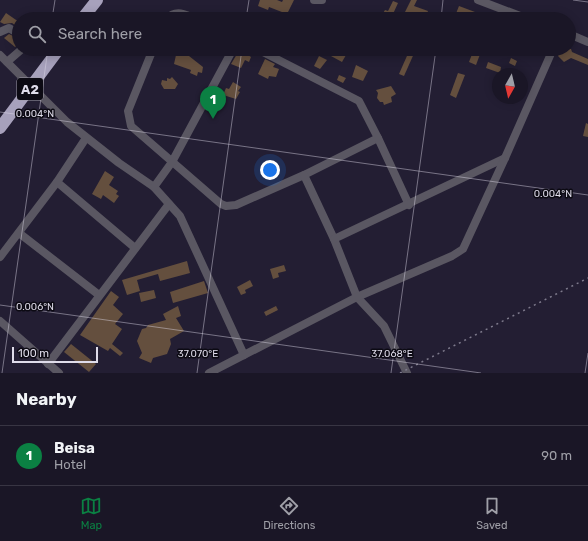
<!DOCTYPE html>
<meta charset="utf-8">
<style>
:root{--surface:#1a1626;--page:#272332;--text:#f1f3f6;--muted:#9f9fa7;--line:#383543;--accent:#0b8043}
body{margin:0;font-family:Rubik,sans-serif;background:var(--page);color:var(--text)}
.compass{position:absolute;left:492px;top:68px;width:36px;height:36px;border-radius:50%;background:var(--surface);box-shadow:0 2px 10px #0003;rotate:188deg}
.scale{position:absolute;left:12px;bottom:10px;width:86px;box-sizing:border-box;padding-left:4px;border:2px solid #dfdcea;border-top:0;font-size:11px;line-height:14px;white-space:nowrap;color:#dfdcea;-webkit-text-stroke:3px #0c0a13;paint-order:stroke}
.you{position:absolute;left:270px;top:170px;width:14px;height:14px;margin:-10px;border:3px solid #fff;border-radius:50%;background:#1a73e8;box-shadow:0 0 0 6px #1a73e833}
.badge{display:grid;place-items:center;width:26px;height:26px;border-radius:50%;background:var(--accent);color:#fff;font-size:13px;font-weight:700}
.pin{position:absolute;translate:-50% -33px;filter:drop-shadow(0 1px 2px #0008)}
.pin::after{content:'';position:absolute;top:21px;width:14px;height:12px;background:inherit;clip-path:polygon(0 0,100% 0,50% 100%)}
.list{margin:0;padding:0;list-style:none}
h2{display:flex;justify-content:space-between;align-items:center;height:52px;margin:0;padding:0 16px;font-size:17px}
h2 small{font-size:13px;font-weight:400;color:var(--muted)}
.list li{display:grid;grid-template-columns:26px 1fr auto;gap:12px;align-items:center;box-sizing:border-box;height:60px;padding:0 16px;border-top:1px solid var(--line)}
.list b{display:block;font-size:15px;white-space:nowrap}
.list p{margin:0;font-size:13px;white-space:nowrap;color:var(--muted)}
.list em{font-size:13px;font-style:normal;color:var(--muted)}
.icon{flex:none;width:22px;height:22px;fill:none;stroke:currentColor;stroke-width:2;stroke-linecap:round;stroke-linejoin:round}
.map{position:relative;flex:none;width:588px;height:373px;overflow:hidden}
.search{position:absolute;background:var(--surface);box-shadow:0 2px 10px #0003;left:12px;right:12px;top:12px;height:44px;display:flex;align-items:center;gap:10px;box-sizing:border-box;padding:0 14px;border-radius:22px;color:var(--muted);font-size:15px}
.sheet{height:112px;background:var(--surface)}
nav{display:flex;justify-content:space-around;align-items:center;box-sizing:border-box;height:56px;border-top:1px solid var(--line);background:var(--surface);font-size:11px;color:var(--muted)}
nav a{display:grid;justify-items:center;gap:2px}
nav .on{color:var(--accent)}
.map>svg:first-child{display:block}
.building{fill:#644f3e}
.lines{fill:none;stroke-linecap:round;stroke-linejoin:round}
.minor{stroke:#5a5762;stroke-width:8}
.highway{stroke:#a7a1bc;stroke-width:12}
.rail{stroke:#7e7a8c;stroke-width:1.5;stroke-dasharray:2 4;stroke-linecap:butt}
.ticks{fill:none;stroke:#dfdcea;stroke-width:1;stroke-opacity:0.45}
.labels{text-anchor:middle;stroke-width:3;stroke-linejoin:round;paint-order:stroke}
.shield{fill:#0c0a13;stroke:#a09daa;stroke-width:1}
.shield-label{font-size:13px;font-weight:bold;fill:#dfdcea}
.ticks-label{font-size:10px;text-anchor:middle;fill:#dfdcea;stroke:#0c0a13;stroke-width:3;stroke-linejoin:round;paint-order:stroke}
</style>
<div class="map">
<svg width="588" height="373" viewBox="0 0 588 373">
<rect width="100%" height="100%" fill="#231e33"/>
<!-- building -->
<g class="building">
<path d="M260,0h17l5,2 1,-2h11l-7,14 -18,-7 -1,3 -10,-4z"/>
<path d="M411,0h6l-3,6 14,5 -3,8h-34l-9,-4 3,-5 3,1 5,-10 5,2 -5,11 9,4z"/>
<path d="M459,6l16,6 -2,4 -10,-4 -2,6 -6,-2z"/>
<path d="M6,13l13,9v6l-7,-5 -8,1 -4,-2z"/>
<path d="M306,13l13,6h-15z"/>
<path d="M9,34l10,5v5l-4,3 -11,-9z"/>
<path d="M240,49h7l3,3 -2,3 3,2 -2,5 -4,-2 -4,8 -10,-4z"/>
<path d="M333,49l13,6 -4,7 -11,-6z"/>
<path d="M410,49h6l-12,27 -5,-2z"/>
<path d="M474,49h8l-6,16 -7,-3z"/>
<path d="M560,49h11l1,3 16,7v6l-17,-7 -7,4 -6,-6z"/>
<path d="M182,50l8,4 -1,2 14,11 -1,6 -4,-1 -1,4 -7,-3 1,-3 -17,-6 2,-9h4z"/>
<path d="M319,56l8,4 -7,9 -6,-3z"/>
<path d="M511,58l6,3 -2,5 -6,-3z"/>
<path d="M265,59l10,5 -2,3 6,2 -3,8 -7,-1 -1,3 -10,-5z"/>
<path d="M488,62l13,5 -1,6 -14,-5z"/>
<path d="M356,65l12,6 -5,10 -11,-4z"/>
<path d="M458,73l7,2 -9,23 -6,-3z"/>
<path d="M339,75l7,3 -3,5 -6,-3z"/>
<path d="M172,77l6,7 -3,5h-11l-3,-5 1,-4 5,1v-3l3,1z"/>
<path d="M233,82l8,5 -3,4 2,1 -4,7 -13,-4 3,-7 3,1z"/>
<path d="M391,86l5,8 -5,3 1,5 -8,3 -1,-3h-3l-3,-4 1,-5 -2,-3z"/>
<path d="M586,123l2,1v13l-5,-1z"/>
<path d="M105,171l9,6 -5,8 9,6 -2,3 3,2 -5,7 -11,-8 -2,4 -9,-5z"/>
<path d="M187,261l3,12 -30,8 -2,-7 -21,6 3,11 -13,4 -5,-15z"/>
<path d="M284,265l2,6 -8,2 1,4 -6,2 -3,-10z"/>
<path d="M250,280l3,6 -8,4 1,3 -5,2 -4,-8z"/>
<path d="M204,281l4,12 -35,10 -3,-11z"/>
<path d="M154,290l2,8 -15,4 -2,-9z"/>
<path d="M111,291l8,6 -6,8 10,9 -8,10 7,5 -10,15 11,9 -3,3 -10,-8 -2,3 -28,-16z"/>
<path d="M178,306l3,10 -5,2 8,13 -14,8 1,5 -4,10 -14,4 -2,5 -12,-5 3,-5 -5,-12 5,-12 4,-1 2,-3 18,-5 -3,-6z"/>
<path d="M276,306l2,4 -12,6 -2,-4z"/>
<path d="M71,344l25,20 -7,8 -25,-20z"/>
</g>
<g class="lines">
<!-- minor -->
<g class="minor">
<path d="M314,0h8"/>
<path d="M478,0l50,19"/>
<path d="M167,19c8,-10 19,-5 29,0"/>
<path d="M0,32l9,-4 10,6"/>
<path d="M569,34l19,8"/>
<path d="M153,49l-25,62 3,15 90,78 5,2 10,-1 68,-30 74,-37"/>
<path d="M257,49l102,52 19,37 31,67"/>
<path d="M0,55l67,67 52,41 35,24 26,29 64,139"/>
<path d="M7,62l15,-13"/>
<path d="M304,175l30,64 23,58 27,29 23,47"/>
<path d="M57,182l78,66"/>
<path d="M154,187l18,-25 61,-113"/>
<path d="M19,233l80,62"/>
<path d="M334,239l171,-81"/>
<path d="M0,257l57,-75 29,-44"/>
<path d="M0,321l59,52"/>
<path d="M48,364l121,-160"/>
<path d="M209,373l148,-76 95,-41 11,-7 42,-91 48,-109"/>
</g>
<!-- highway -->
<g class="highway">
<path d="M82,19l15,-19"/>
<path d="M0,128l59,-79"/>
</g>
<!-- rail -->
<path class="rail" d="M400,373l188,-95"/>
</g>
<!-- ticks -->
<path class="ticks" d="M573,0l15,2M52,19l3,-19M246,19l3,-19M441,19l2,-19M0,112l588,83M0,305l481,68M2,373l46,-324M197,373l45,-324M391,373l45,-324M585,373l3,-20"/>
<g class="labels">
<!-- shield labels -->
<rect class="shield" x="17" y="78" width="26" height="22" rx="3"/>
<g class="shield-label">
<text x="30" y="94">A2</text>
</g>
</g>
<g class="ticks-label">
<text x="35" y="117">0.004°N</text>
<text x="553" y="197">0.004°N</text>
<text x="35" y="310">0.006°N</text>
<text x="198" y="357">37.070°E</text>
<text x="392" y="357">37.068°E</text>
</g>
</svg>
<svg class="compass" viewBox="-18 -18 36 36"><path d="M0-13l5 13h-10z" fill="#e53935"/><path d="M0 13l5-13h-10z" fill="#9f9fa7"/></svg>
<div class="scale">100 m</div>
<div class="you"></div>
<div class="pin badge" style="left:213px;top:119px">1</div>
<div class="search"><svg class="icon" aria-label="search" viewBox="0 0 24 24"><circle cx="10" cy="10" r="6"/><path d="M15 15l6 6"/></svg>Search here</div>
</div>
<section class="sheet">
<h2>Nearby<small></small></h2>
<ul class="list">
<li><span class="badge">1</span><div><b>Beisa</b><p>Hotel</p></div><em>90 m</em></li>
</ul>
</section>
<nav>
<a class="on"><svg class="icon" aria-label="map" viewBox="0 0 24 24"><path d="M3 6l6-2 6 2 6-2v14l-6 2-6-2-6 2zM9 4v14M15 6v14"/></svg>Map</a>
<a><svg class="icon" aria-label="directions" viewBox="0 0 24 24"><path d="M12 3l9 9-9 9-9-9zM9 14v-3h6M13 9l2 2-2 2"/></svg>Directions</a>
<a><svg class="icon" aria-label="saved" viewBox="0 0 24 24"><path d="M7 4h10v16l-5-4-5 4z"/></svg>Saved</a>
</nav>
